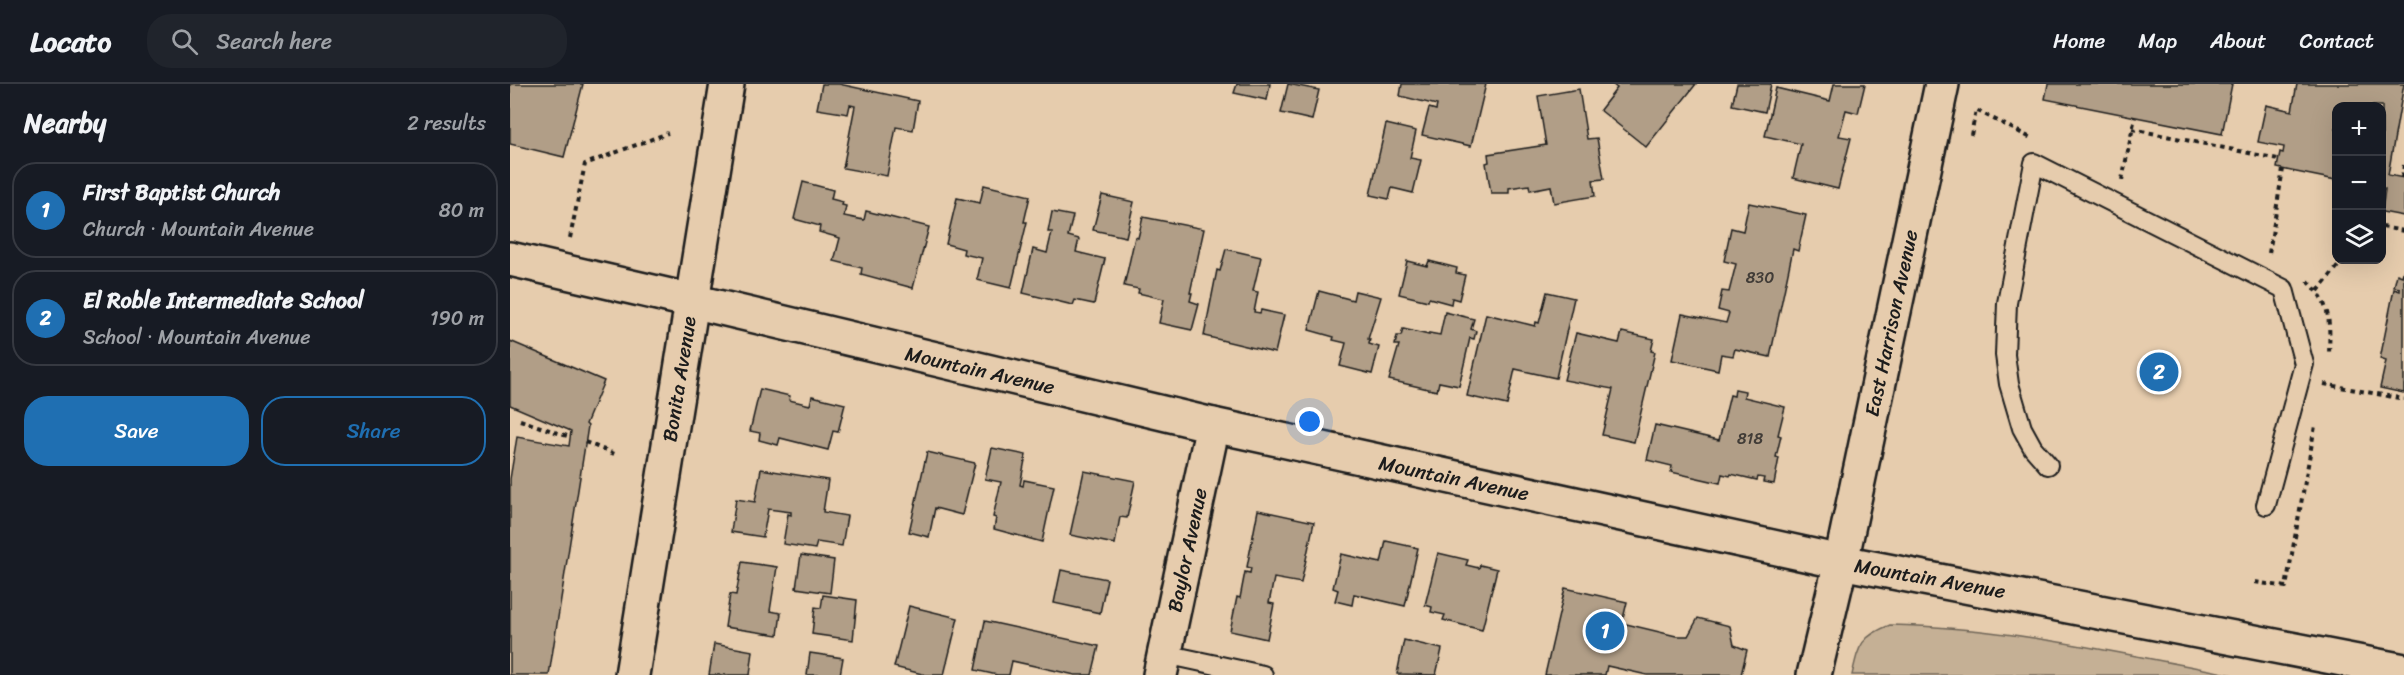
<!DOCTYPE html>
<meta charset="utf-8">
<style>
:root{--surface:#171b24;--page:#20242c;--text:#f1f3f6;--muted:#9ea1a6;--line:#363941;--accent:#1f6fb2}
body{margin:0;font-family:Sriracha,sans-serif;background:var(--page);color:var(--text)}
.controls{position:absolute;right:18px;top:18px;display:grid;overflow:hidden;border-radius:12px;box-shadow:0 6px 24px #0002}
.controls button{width:54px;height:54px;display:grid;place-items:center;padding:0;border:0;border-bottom:2px solid var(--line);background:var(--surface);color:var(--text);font:30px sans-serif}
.you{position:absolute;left:800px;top:338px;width:21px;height:21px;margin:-15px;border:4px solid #fff;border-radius:50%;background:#1a73e8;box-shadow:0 0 0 9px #1a73e833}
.badge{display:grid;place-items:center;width:39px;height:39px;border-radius:50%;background:var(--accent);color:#fff;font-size:20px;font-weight:700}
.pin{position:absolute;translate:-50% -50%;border:3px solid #fff;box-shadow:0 2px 6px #0006}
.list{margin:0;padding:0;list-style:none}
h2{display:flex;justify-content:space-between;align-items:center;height:78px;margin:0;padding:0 24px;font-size:26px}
h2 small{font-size:20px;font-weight:400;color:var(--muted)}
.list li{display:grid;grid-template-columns:39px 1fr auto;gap:18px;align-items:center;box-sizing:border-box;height:96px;margin:0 12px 12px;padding:0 12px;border:2px solid var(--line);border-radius:24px}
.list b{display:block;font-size:22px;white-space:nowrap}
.list p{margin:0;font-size:20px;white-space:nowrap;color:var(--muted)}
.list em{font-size:20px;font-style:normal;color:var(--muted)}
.actions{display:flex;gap:12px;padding:18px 24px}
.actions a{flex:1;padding:14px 0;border:2px solid var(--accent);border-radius:24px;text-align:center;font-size:21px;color:var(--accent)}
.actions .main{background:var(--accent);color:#fff}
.icon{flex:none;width:33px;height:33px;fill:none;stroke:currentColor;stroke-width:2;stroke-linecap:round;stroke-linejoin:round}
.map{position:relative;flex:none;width:1894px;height:591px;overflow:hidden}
header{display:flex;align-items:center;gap:36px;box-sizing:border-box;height:84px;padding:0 30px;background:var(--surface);border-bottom:2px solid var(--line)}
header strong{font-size:28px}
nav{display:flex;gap:33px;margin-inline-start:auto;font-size:21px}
.search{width:420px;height:54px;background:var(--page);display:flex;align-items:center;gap:15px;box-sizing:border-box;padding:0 21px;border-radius:24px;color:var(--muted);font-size:22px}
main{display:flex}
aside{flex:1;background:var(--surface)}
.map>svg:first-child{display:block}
.green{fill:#c5b095;stroke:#706658;stroke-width:1.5}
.building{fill:#b19e87;stroke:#1c1c1c;stroke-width:1.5}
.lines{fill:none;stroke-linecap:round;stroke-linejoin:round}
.lane-casing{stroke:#1c1c1c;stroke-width:22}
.street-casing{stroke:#1c1c1c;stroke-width:38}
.secondary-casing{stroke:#1c1c1c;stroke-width:38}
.path{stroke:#1c1c1c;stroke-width:4;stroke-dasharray:4.5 4.5;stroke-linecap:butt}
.lane{stroke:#e6ccad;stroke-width:18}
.street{stroke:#e6ccad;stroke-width:33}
.secondary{stroke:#e6ccad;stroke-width:33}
.labels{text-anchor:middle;stroke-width:4.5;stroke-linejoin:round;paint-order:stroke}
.number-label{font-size:16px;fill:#413c37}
.street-label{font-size:20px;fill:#1c1c1c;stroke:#e6ccad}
</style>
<header>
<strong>Locato</strong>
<div class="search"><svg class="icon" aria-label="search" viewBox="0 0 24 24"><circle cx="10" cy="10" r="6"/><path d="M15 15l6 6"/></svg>Search here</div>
<nav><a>Home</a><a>Map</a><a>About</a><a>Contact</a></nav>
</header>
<main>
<aside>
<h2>Nearby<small>2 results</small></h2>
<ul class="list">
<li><span class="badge">1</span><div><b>First Baptist Church</b><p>Church · Mountain Avenue</p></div><em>80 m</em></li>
<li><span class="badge">2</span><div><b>El Roble Intermediate School</b><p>School · Mountain Avenue</p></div><em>190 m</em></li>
</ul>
<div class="actions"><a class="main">Save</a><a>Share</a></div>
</aside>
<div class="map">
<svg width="1894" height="591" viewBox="0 0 1894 591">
<rect width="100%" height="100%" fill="#e6ccad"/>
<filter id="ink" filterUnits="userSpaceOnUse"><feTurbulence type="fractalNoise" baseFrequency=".0167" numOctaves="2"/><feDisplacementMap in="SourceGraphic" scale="12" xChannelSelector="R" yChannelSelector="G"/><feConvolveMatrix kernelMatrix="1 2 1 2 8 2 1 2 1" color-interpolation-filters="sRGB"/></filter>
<g filter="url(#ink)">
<!-- green -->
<path class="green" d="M1380,541c116,2 230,28 344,50h-382c7,-30 8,-38 38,-50z"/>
<!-- building -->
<g class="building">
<path d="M0,0h73l-19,73 -54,-13z"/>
<path d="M312,0h17l79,17 -5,29 -17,-3 -9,49 -44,-8 12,-62 -5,-1 -2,9 -31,-5z"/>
<path d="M727,0h33l-3,16 -33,-7z"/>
<path d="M778,0l31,6 -7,30 -31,-7z"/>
<path d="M892,0h84l-15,62 -49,-11 7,-27 7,2 1,-5 -37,-9z"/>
<path d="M1102,0h84l-50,63 -46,-37 17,-22z"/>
<path d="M1227,0h34l-6,28 -33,-7z"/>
<path d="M1324,0h31l-7,29 -12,-3 -7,26 12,2 -13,51 -45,-11 8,-34 -36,-8 11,-48 54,13z"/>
<path d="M1538,0h184l-10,50 -177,-35z"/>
<path d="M1787,0h107l-16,91 16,3v38l-22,-4 3,-23h-3v-83h-46v74l-59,-12 3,-16 3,1 1,-6 -26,-5 8,-37 26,6z"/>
<path d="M1069,5l8,50 10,-1 7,41 -11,1 2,16 -41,7 -3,-17 -21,4 -1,-5 -20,3v5h-18l-5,-30 3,-1 -1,-8 58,-9 -8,-49z"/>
<path d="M876,40l30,7 -6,27 11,2 -8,33 -21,-5 -3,11 -19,-4z"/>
<path d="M293,98l30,8 -2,9 12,3 -1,3 4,1 -2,10 20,4 2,-9 63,16 -16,61 -52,-14 1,-6 -28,-7 6,-23 -21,-6 1,-6 -26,-7z"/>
<path d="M474,101l46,11 -6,26h3l-16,66 -34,-8 5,-22 -19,-4 1,-5 -18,-5 11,-46 23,5z"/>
<path d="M592,111l32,7 -8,35 -33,-7z"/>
<path d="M1239,119l57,12 -8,36 -5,-2 -23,108 -35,-8 -2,7 -12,-2 -3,16 -46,-10 10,-46 44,9 3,-10 -11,-3 4,-19 7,1 7,-28 -12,-3 7,-33 12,3z"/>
<path d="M542,128l21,4 -5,20 11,3 -3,13 29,7 -11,45 -19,-4 -2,5 -50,-12 10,-44 14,4 5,-21h-4z"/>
<path d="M633,133l61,12 -14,64h2l-2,8 9,3 -7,26 -33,-7 5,-24 -26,-6 1,-4 -15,-3 11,-49 3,1z"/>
<path d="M716,165l35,8 -8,34 5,1 -4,20 6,1 1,-3 23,5 -9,38 -71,-17 13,-66 3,1z"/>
<path d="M897,177l20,5 2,-5 28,7 -1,5 9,2 -6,25 -7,-2 -1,6 -22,-6 -1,3 -29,-7z"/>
<path d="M1894,185v124l-24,-5 6,-27 -6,-2 14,-70 6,2v-3l-6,-1 3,-13 5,2z"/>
<path d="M809,207l34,9 2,-9 26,6 -13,42h2l-1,5 10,3 -7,27 -32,-8 6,-23 -13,-3 1,-3 -25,-7z"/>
<path d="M1037,208l27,6 -18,80 -41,-9 -8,36 -40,-9 19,-82 49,12 1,-4 3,1z"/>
<path d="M935,228l29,7 -3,10 5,2 -2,8 -4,-1 -11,48 -20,-4 -2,9 -48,-11 10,-35h-4l2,-9h4l2,-7 26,6v-2l11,2z"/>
<path d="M1112,248l32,7 -3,12 4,1 -21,90 -32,-7 11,-46 -49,-9 12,-47 43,10z"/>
<path d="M0,257l94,40 -18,43 2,2 -39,249h-39v-196l7,-42 52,9 2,-15 -61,-26z"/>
<path d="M250,305l30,7 -1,4 21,5 2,-9 33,8 -7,28 -5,-1 -5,19 -48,-12 -2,7 -19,-5 1,-7 -10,-2z"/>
<path d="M1225,305l10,2 -1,6 41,10 -7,28 3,1 -5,21 3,1 -5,26 -11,-2 1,-4 -6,-1 -1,3 -26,-6 -1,2 -8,-2 -2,9 -49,-11 1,-6 -25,-6 8,-35 64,15 11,-45 4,1z"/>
<path d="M482,364l34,7 -6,30 3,1 1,-6 30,6 -12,56 -48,-13 2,-11 -3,-1 8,-35 -16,-3z"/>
<path d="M417,368l48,11 -13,52 -27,-7 -6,29 -20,-5z"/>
<path d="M251,385l67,11 -5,32 24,4 -5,30 -25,-4 -2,7 -32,-5 5,-30 3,1v-3l-23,-3 -5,28 -32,-5 5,-33 19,3z"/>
<path d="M574,387l51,10 -8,37 -7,-1 -5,27 -45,-9z"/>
<path d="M748,426l56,12 -13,61 -27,-5 -5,25 5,1 -7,35 -37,-8 7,-34 3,1 5,-26 5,1 1,-5 -4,-1z"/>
<path d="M876,457l32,7 -13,58 -51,-12 -2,11 -17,-4 3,-11 -5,-2 8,-34 40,9z"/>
<path d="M928,469l30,7 -2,5 13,3 1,-3 17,4 -15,61 -39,-10 2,-5 -14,-3 1,-5 -7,-2z"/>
<path d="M291,471l33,5 -4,33 -34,-5z"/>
<path d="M232,478l35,5 -7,44 11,2 -3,22 -53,-8 5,-33 6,1z"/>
<path d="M551,486l46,9 -7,34 -46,-10z"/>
<path d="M1055,504l62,14 -5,21 54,13h12l10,-18 32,8 4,19 13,5 -6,25h-94l-40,-9 -2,9h-60z"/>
<path d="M313,511l34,5 -4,40 -41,-6 3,-27 6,1z"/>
<path d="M399,522l49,12 -14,57h-18l-32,-8z"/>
<path d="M475,537l114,25 -7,29h-17l-63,-14 -3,14h-12l-22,-5z"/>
<path d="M894,556l38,9 -6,26 -39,-1z"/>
<path d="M204,560l39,7 -3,24h-41z"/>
<path d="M300,569l33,5 -3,17h-33z"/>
</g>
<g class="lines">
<!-- lane casing -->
<g class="lane-casing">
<g id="lane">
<path d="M1538,381l-15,-17 -11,-20 -13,-44 -4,-29 2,-52 27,-140 250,126 20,75 -38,141"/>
<path d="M655,570l98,21"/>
</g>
</g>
<!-- street casing -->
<g class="street-casing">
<g id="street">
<path d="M0,175l182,42"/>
<path d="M650,591l53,-250"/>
</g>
</g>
<!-- secondary casing -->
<g class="secondary-casing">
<g id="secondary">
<path d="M182,217l521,124 628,137 563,109"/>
<path d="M122,591l95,-591"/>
<path d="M1304,591l27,-113 101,-478"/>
</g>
</g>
<!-- path -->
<g class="path">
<path d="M1622,45l146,30"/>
<path d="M1461,51l5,-25 57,29"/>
<path d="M1892,94l2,-13"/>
<path d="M1612,96l13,-63"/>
<path d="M1872,143l22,4"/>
<path d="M60,154l15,-74 83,-31"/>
<path d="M1759,169l14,-84"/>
<path d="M1798,197c23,23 22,42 21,73"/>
<path d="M1808,207l25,-31"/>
<path d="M1814,300l80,15"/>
<path d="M10,336l50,17"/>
<path d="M75,358l32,13"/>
<path d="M1745,498l31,5 29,-161"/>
</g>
<!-- lane -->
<use href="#lane" class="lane"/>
<!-- street -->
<use href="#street" class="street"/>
<!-- secondary -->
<use href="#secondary" class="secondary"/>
</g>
</g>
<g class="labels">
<!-- number labels -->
<g class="number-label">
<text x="1250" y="199">830</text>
<text x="1240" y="360">818</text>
</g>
<!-- street labels -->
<g class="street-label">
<text transform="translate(1381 239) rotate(-78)" y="7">East Harrison Avenue</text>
<text transform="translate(470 286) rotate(13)" y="7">Mountain Avenue</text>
<text transform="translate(169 295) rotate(-81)" y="7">Bonita Avenue</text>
<text transform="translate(944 394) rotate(12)" y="7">Mountain Avenue</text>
<text transform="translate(677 466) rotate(-78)" y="7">Baylor Avenue</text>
<text transform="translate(1420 494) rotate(10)" y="7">Mountain Avenue</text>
</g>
</g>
</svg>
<div class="controls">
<button>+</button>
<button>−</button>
<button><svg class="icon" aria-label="layers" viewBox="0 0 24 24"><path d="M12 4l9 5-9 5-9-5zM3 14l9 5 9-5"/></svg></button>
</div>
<div class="you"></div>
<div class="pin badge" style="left:1095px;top:547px">1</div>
<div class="pin badge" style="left:1649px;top:288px">2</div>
</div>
</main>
